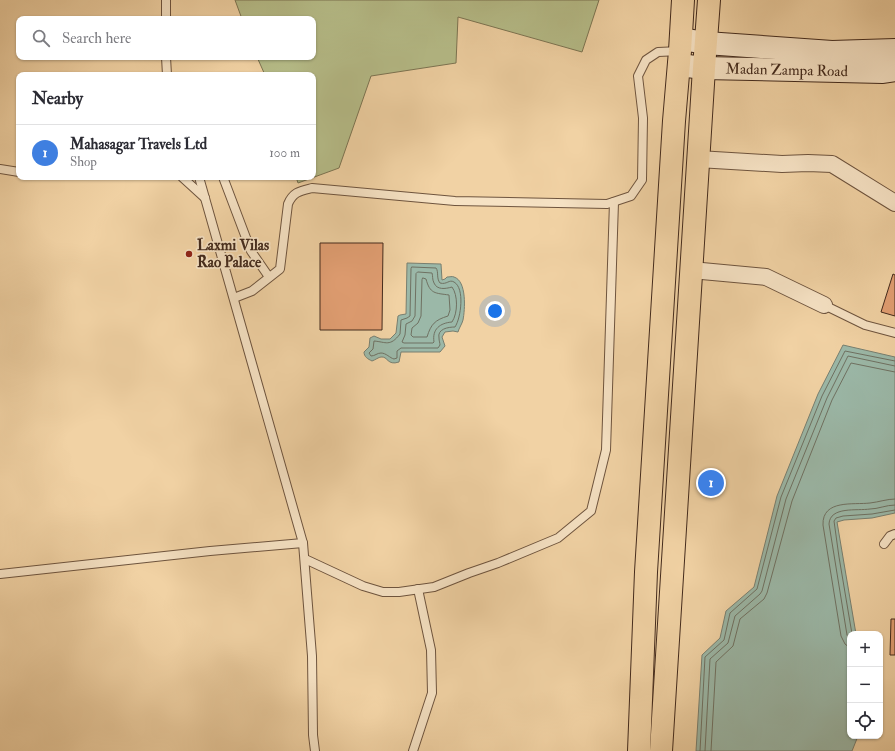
<!DOCTYPE html>
<meta charset="utf-8">
<style>
:root{--surface:#fff;--page:#f7f7f7;--text:#2b2b33;--muted:#7c7c81;--line:#e1e1e2;--accent:#1a73e8}
body{margin:0;font-family:"IM FELL Double Pica",serif;background:var(--page);color:var(--text)}
.controls{position:absolute;right:12px;bottom:12px;display:grid;overflow:hidden;border-radius:8px;box-shadow:0 1px 3px #0004}
.controls button{width:36px;height:36px;display:grid;place-items:center;padding:0;border:0;border-bottom:1px solid var(--line);background:var(--surface);color:var(--text);font:20px sans-serif}
.you{position:absolute;left:495px;top:311px;width:14px;height:14px;margin:-10px;border:3px solid #fff;border-radius:50%;background:#1a73e8;box-shadow:0 0 0 6px #1a73e833}
.badge{display:grid;place-items:center;width:26px;height:26px;border-radius:50%;background:var(--accent);color:#fff;font-size:13px;font-weight:700}
.pin{position:absolute;translate:-50% -50%;border:2px solid #fff;box-shadow:0 1px 4px #0006}
.list{margin:0;padding:0;list-style:none}
h2{display:flex;justify-content:space-between;align-items:center;height:52px;margin:0;padding:0 16px;font-size:17px}
h2 small{font-size:13px;font-weight:400;color:var(--muted)}
.list li{display:grid;grid-template-columns:26px 1fr auto;gap:12px;align-items:center;box-sizing:border-box;height:56px;padding:0 16px;border-top:1px solid var(--line)}
.list b{display:block;font-size:15px;white-space:nowrap}
.list p{margin:0;font-size:13px;white-space:nowrap;color:var(--muted)}
.list em{font-size:13px;font-style:normal;color:var(--muted)}
.icon{flex:none;width:22px;height:22px;fill:none;stroke:currentColor;stroke-width:2;stroke-linecap:round;stroke-linejoin:round}
.map{position:relative;flex:none;width:895px;height:751px;overflow:hidden}
.search{position:absolute;background:var(--surface);box-shadow:0 1px 3px #0004;left:16px;top:16px;width:300px;height:44px;display:flex;align-items:center;gap:10px;box-sizing:border-box;padding:0 14px;border-radius:8px;color:var(--muted);font-size:15px}
.panel{position:absolute;background:var(--surface);box-shadow:0 1px 3px #0004;left:16px;top:72px;width:300px;height:108px;border-radius:8px}
.map>svg:first-child{display:block}
.green{fill:#b6bd89;stroke:#7c7452}
.water{fill:#9bb8a8;stroke:#787f70}
.lines{fill:none;stroke-linecap:round;stroke-linejoin:round}
.shore{stroke:#6f7162;stroke-width:1}
.building{fill:#e29f73;stroke:#432a1c}
.lane-casing{stroke:#6e543e;stroke-width:10}
.street-casing{stroke:#6e543e;stroke-width:18}
.secondary-casing{stroke:#432a1c;stroke-width:24}
.highway-casing{stroke:#432a1c;stroke-width:24}
.lane{stroke:#f6e2c4;stroke-width:8}
.street{stroke:#f6e2c4;stroke-width:16}
.secondary{stroke:#f6e2c4;stroke-width:22}
.highway{stroke:#f1d2a4;stroke-width:22}
.poi-dot{fill:#8f2418;stroke:#f6e2c4;stroke-width:1.5}
.labels{text-anchor:middle;stroke-width:3.5;stroke-linejoin:round;paint-order:stroke}
.street-label{font-size:15px;fill:#432a1c;stroke:#f6e2c4}
.poi-label{font-size:15px;font-weight:bold;fill:#432a1c;stroke:#f6e2c4;text-anchor:start}
</style>
<div class="map">
<svg width="895" height="751" viewBox="0 0 895 751">
<rect width="100%" height="100%" fill="#f1d2a4"/>
<filter id="stains"><feTurbulence type="fractalNoise" baseFrequency=".005" numOctaves="4"/><feColorMatrix values="0 0 0 0 .2 0 0 0 0 .09 0 0 0 0 .02 0 0 0 .5 -.17"/></filter>
<radialGradient id="worn" r=".72"><stop offset=".6" stop-color="#630" stop-opacity="0"/><stop offset="1" stop-color="#630" stop-opacity=".3"/></radialGradient>
<!-- green -->
<path class="green" d="M235,0h364l-17,52 -124,-35 -2,46 -85,13 -32,92 -41,15 -2,-6h17v-102h-48l-8,-18h56v-38h-71z"/>
<!-- water -->
<g class="water">
<path d="M407,263l34,1 1,16 3,-1 2,-2c3,0 5,-1 7,0 13,4 11,33 9,43 -1,4 -4,8 -5,12l-5,-1 -8,1 -3,5 3,9 -5,6h-39l-2,10c-12,4 -11,-6 -18,-5 -2,0 -6,3 -9,4 -4,-2 -8,-4 -8,-9l5,-5 1,-9 4,-2 7,3h9l6,-6 2,-17 2,-1 6,-1z"/>
<path d="M843,345l52,12v156l-23,5 -28,2 -7,2 19,112h-6v102h8l-6,15h-156l6,-96 18,-17 6,-27 28,-24 23,-91 41,-102z"/>
</g>
<g class="lines">
<!-- shore -->
<g class="shore">
<path d="M412,267l24,1c3,4 0,10 4,15 7,2 9,-4 14,-1 11,6 7,36 1,45 -7,0 -18,2 -16,11 0,3 1,5 1,7l-2,3h-37l-4,3v7l-3,1c-4,-1 -8,-6 -13,-6 -4,0 -6,3 -10,3l-2,-3 4,-4 1,-8c12,1 16,6 26,-7l1,-14 6,-2 3,-2 1,-47z"/>
<path d="M418,272l14,1c1,3 0,6 2,10 3,7 11,6 18,4 6,8 6,26 0,35 -12,1 -20,7 -18,20l-1,1h-29l-2,-1 3,-7 1,-11 6,-3 3,-5 1,-42z"/>
<path d="M423,278l3,1c4,15 9,14 23,16l1,15 -2,6c-13,4 -17,8 -21,21h-14l-2,-2 1,-7 6,-5 3,-7 1,-36z"/>
<path d="M852,634l-13,-77 -5,-36 2,-3 7,-2 29,-2 23,-4"/>
<path d="M850,641l-3,-6 -18,-111c1,-18 28,-13 41,-15 8,0 16,-4 25,-4"/>
<path d="M850,648l-5,-4 -4,-8 -18,-111c-1,-26 31,-20 47,-22 9,-1 17,-4 25,-4"/>
<path d="M700,751l5,-94 19,-17 6,-27 27,-24 24,-92 41,-101 23,-45 50,10"/>
<path d="M705,751l5,-92 18,-16 7,-27 25,-22 2,-3 24,-92 41,-101 21,-42 47,10"/>
<path d="M711,751l5,-89 17,-16 7,-27 24,-20 3,-6 25,-92 40,-101 19,-37 44,9"/>
</g>
</g>
<!-- building -->
<g class="building">
<path d="M320,243h63l-1,87h-62z"/>
<path d="M893,274l2,1v41l-14,-4z"/>
<path d="M891,619h4v36h-5z"/>
</g>
<g class="lines">
<!-- lane casing -->
<g class="lane-casing">
<g id="lane">
<path d="M166,0v19"/>
<path d="M166,57l1,18"/>
<path d="M0,169l19,3"/>
<path d="M182,177l23,21"/>
<path d="M199,177l104,366 9,113 1,79 2,16"/>
<path d="M223,177l28,74 18,26"/>
<path d="M234,298l18,-7 28,-22 8,-65c5,-12 12,-13 24,-16l143,13 152,3 24,-8 11,-16 1,-62 -5,-42 8,-16 12,-8 22,-1"/>
<path d="M824,305l41,20 30,8"/>
<path d="M884,544l6,-8 5,-2"/>
<path d="M305,559l58,27 20,6h16l35,-5 35,-14 29,-10 60,-25 33,-27 15,-61 8,-248"/>
<path d="M0,574l210,-23 93,-8"/>
<path d="M413,751l19,-58 -1,-43 -13,-61"/>
</g>
</g>
<!-- street casing -->
<g class="street-casing">
<g id="street">
<path d="M698,159l84,5 26,-1 24,1 63,39"/>
<path d="M691,270l75,7 58,28"/>
</g>
</g>
<!-- secondary casing -->
<g class="secondary-casing">
<g id="secondary">
<path d="M681,39l25,4 126,9 63,-2"/>
<path id="s1" d="M679,65l25,3 179,4 12,-2"/>
</g>
</g>
<!-- highway casing -->
<g class="highway-casing">
<g id="highway">
<path d="M639,751l7,-179 28,-451 6,-70 3,-51"/>
<path d="M661,751l43,-683 5,-68"/>
</g>
</g>
<!-- lane -->
<use href="#lane" class="lane"/>
<!-- street -->
<use href="#street" class="street"/>
<!-- secondary -->
<use href="#secondary" class="secondary"/>
<!-- highway -->
<use href="#highway" class="highway"/>
</g>
<!-- markers -->
<circle class="poi-dot" cx="189" cy="254" r="4"/>
<g class="labels">
<!-- street labels -->
<g class="street-label">
<text dy="5" stroke="none"><textPath href="#s1" startOffset="108">Madan Zampa Road</textPath></text>
</g>
<!-- poi labels -->
<g class="poi-label">
<text x="197" y="250">Laxmi Vilas<tspan x="197" dy="17">Rao Palace</tspan></text>
</g>
</g>
<rect width="100%" height="100%" filter="url(#stains)"/>
<rect width="100%" height="100%" fill="url(#worn)"/>
</svg>
<div class="controls">
<button>+</button>
<button>−</button>
<button><svg class="icon" aria-label="locate" viewBox="0 0 24 24"><circle cx="12" cy="12" r="6"/><path d="M12 2v4M12 18v4M2 12h4M18 12h4"/></svg></button>
</div>
<div class="you"></div>
<div class="pin badge" style="left:711px;top:483px;background:#3f7fe0">1</div>
<div class="search"><svg class="icon" aria-label="search" viewBox="0 0 24 24"><circle cx="10" cy="10" r="6"/><path d="M15 15l6 6"/></svg>Search here</div>
<section class="panel">
<h2>Nearby<small></small></h2>
<ul class="list">
<li><span class="badge" style="background:#3f7fe0">1</span><div><b>Mahasagar Travels Ltd</b><p>Shop</p></div><em>100 m</em></li>
</ul>
</section>
</div>
